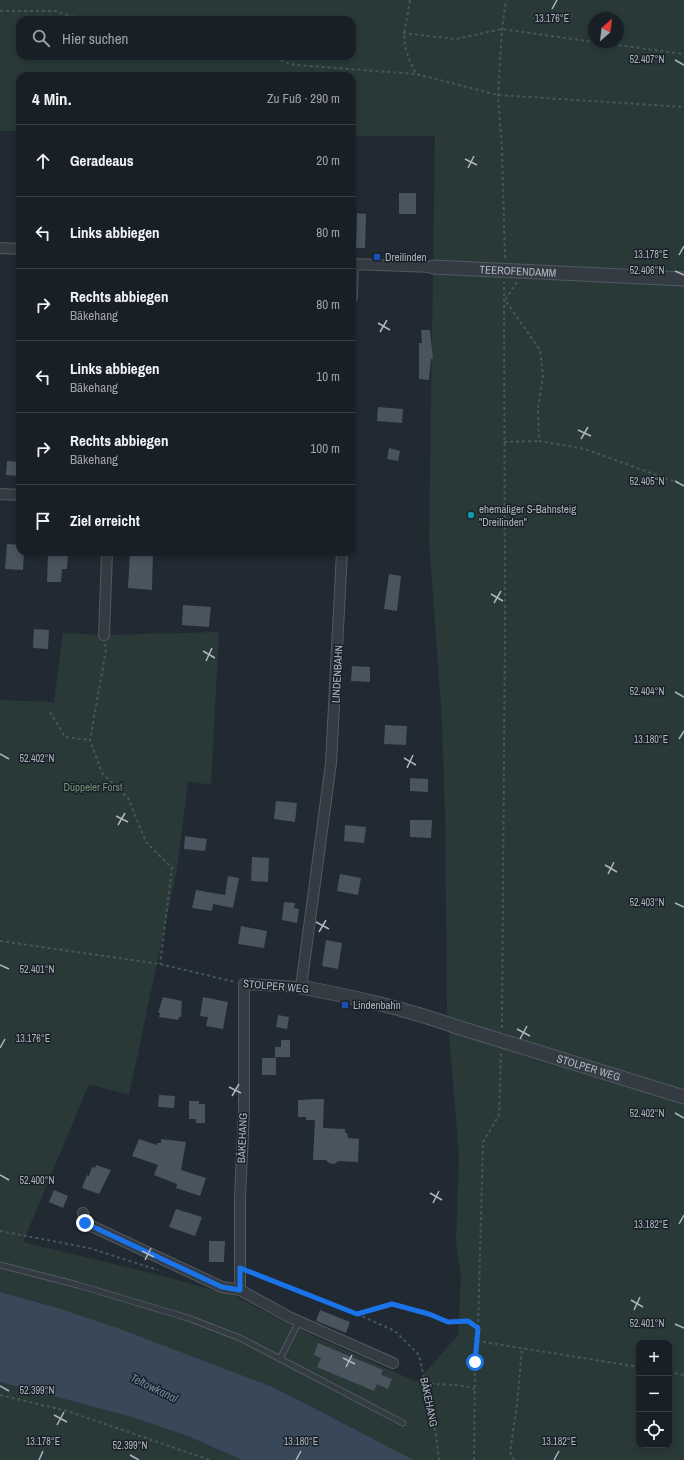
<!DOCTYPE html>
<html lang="de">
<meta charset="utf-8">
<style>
:root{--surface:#191f26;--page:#262c32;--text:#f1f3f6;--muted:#9fa2a7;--line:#373d43}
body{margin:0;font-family:"Archivo Narrow",sans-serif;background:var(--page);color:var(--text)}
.controls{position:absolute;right:12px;bottom:12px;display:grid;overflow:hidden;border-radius:8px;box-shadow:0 2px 6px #0003}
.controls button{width:36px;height:36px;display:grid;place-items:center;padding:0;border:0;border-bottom:1px solid var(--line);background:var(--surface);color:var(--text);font:20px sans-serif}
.compass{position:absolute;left:588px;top:12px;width:36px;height:36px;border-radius:50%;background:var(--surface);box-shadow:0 2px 6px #0003;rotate:28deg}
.stop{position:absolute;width:12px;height:12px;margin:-9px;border:3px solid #1a73e8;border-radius:50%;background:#fff}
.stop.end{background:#1a73e8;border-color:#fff;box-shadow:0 1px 4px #0008}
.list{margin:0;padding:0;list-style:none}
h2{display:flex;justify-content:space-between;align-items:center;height:52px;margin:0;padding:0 16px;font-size:17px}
h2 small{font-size:13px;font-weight:400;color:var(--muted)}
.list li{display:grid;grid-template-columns:26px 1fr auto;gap:12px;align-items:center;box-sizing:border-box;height:72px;padding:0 16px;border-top:1px solid var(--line)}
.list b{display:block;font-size:15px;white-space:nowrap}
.list p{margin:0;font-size:13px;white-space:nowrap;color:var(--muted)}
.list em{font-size:13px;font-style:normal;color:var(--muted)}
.icon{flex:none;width:22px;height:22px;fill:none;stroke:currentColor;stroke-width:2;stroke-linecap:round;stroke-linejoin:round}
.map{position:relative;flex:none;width:684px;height:1460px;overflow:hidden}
.search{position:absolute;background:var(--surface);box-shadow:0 2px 6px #0003;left:16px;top:16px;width:340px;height:44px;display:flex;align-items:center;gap:10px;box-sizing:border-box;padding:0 14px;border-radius:12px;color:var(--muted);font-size:15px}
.panel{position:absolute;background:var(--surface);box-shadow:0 2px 6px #0003;left:16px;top:72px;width:340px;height:484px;border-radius:12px}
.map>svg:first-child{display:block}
.green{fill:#293938;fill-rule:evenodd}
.water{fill:#384859}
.building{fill:#49545e}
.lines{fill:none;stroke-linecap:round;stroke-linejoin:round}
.service-casing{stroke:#515961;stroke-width:7}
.minor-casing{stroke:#515961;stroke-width:12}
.tertiary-casing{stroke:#515961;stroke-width:15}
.path{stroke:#465758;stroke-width:2;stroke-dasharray:3 3;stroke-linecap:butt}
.service{stroke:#343b43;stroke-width:5}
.minor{stroke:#343b43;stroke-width:10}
.tertiary{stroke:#343b43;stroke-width:13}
.route{stroke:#1a73e8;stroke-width:5}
.ticks{fill:none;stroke:#aeb6c0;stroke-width:1.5}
.transit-dot{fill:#1a4fb4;stroke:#1a2027;stroke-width:1.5}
.culture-dot{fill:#0f9aa8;stroke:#1a2027;stroke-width:1.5}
.labels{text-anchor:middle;stroke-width:3;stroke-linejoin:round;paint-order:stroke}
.poi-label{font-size:11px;fill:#aeb6c0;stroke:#1a2027;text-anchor:start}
.street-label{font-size:11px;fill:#aeb6c0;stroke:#1a2027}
.park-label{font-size:11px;fill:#709376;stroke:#1a2027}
.water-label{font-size:12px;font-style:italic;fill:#7289a0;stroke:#1a2027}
.ticks-label{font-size:10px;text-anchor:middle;fill:#aeb6c0;stroke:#1a2027;stroke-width:3;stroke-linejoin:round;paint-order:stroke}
</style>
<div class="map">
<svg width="684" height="1460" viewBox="0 0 684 1460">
<rect width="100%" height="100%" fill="#212932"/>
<!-- green -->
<g class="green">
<path d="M0,0h684v1460h-270l-139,-72 -220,-81 -55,-15v-592l54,2 9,-69 41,2 115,-3 -8,153 -23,-4 -11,88 -48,226 -40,-11 -66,158 132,32 80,22 55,29 127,57 41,-47 3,-58 -5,-35 3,-85 -12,-146 -2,-197 -3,-93 -13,-181 6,-404h-83v-60h-332v55h-20zM594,18h24v24h-24zM20,20h332v36h-332zM639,1343h30v102h-30z"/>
<path d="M0,1382l132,35 58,20 52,23h-242z"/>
</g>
<!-- water -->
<path class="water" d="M0,1292l55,15 65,22 155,59 139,72h-172l-52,-23 -58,-20 -132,-35z"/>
<!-- building -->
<g class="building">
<rect x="399" y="193" width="17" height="21"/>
<path d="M357,213l9,1 -1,34h-9z"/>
<path d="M421,330h9l3,29h-2l-2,21 -10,-1v-36h3z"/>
<path d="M378,407l25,2 -1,14 -25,-2z"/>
<path d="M389,448l11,3 -2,10 -11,-2z"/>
<path d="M7,461l13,1v14l-14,-1z"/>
<path d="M7,544l13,1v7h4l-1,18 -18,-1z"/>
<path d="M130,552h23l-1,38 -24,-2z"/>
<path d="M48,554l20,1 -1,14h-5l-1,13h-14z"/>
<path d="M389,574l12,2 -4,35 -13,-2z"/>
<path d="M183,605l28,2 -2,20 -27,-2z"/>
<path d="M34,629l15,1 -1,19 -15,-1z"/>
<path d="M352,666l18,1v15l-19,-1z"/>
<path d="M385,725l22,1 -1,19 -22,-1z"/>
<path d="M410,778l18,1v13l-18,-1z"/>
<path d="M276,801l21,2 -2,19 -21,-3z"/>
<path d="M410,820h22l-1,18 -21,-1z"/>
<path d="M345,825l21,2 -2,16 -20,-2z"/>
<path d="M185,836l22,3 -2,12 -21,-2z"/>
<path d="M252,857l17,1 -1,24 -17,-1z"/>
<path d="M340,874l21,4 -3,17 -21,-4z"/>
<path d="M228,876l11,2 -6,30 -20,-4 -1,7 -20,-3 4,-18 29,5z"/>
<path d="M284,902l11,1 -1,5 5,1 -2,14 -15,-3z"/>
<path d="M241,926l26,5 -3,17 -26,-4z"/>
<path d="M326,940l16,3 -4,26 -16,-3z"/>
<path d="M163,997l19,4 -1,16h-2l-1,3 -19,-3 1,-4h-2z"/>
<path d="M203,997l25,5 -5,27 -17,-3 2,-9 -8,-1z"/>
<path d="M278,1015l11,2 -2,12 -11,-2z"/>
<path d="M281,1040h9v17h-15v-10h6z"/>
<rect x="262" y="1058" width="14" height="17"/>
<path d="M159,1095l16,1 -1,12 -16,-1z"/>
<path d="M316,1099h8l-1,29 22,1v4h2l1,5 11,1 -1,23 -19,-1 -5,3 -5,-1 -3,-3h-13l2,-40h-9v-3h-8v-17z"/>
<path d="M189,1101h10v3h6v19h-9v-4h-7z"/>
<path d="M139,1139l18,6v-2h4v-4l25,3 -5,28 25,8 -6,18 -24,-8 1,-4 -23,-9 4,-10 -26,-9z"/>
<path d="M96,1165l15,5 -12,24 -17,-6 5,-13 2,1 3,-9 3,1z"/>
<path d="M54,1190l14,6 -5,12 -14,-6z"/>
<path d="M176,1209l26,8 -7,19 -26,-9z"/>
<path d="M209,1241h16l-1,21h-15z"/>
<path d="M320,1310l30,12 -4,11 -30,-12z"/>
<path d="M318,1343l65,27 -2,5 11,4 -4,10 -11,-5 -3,7 -57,-24 4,-9 -7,-3z"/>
</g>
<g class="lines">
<!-- service casing -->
<g class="service-casing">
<g id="service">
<path d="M0,1265l78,20 110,33 52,20 163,85"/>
<path d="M280,1359l19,-38"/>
</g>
</g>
<!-- minor casing -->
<g class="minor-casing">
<g id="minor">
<path d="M0,248l20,1"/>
<path d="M352,264l81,3"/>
<path d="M352,297l1,-33"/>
<path d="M0,494l20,1"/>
<path d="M104,635l3,-83"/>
<path d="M83,1213l2,10 137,64 18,3 49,27 104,46"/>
<path d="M240,1290v-93l4,-86v-127l57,3 30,-224 11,-211"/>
</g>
</g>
<!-- tertiary casing -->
<g class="tertiary-casing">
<g id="tertiary">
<path id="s1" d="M433,267l251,12"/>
<path id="s2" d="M301,987c52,10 103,21 153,39l230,71"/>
</g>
</g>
<!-- path -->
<g class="path">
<path d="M410,0c-6,36 -11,40 6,74"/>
<path d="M0,11h55l29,9"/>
<path d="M403,33l53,6 46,-10 92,13"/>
<path d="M595,42l89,12"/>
<path d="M276,56l8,6 12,3 120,9 82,21 186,12"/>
<path d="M505,258l-3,-109 -4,-54 4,-66 4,-29"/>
<path d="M517,282l-12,18 35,50 3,26 -5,32 1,33 46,8 99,36"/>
<path d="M504,442l35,-1"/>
<path d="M105,644l1,6 -16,90 12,33 26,25 18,44 26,26 -12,96"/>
<path d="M50,712l15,25 25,3"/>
<path d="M0,941l160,23 75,18"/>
<path d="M502,1028l3,-403 -1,-343"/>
<path d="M0,1231l89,17 69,22"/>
<path d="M251,1272l106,42 38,17 24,24 17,79 3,26"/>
<path d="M358,1314l34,-10 37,10 19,8 20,-1 10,7"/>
<path d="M477,1341l162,26"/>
<path d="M669,1372l15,3"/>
<path d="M425,1382c16,4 34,1 49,7"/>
<path d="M0,1395l67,16 143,49"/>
<path d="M474,1460l1,-98 3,-34 5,-186 16,-27 2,-63"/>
<path d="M514,1460l-4,-8 7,-48 5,-56"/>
</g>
<!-- service -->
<use href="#service" class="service"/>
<!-- minor -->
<use href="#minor" class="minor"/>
<!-- tertiary -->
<use href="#tertiary" class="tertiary"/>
</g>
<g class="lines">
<!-- route -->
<path class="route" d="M85,1223l137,64 18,3v-22l117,46 35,-10 37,10 19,8 20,-1 10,7 -3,34"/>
</g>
<!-- ticks -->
<path class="ticks" d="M552,9l5,-9M675,60l9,5M465,159l12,6M468,168l6,-12M679,255l5,-9M675,271l9,4M378,323l12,7M380,332l7,-12M578,430l13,6M581,439l7,-12M675,481l9,5M491,594l12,7M494,603l7,-12M203,651l12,7M206,661l6,-13M675,692l9,5M679,739l5,-8M0,754l9,5M404,758l12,7M407,768l6,-13M116,816l12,6M118,825l7,-12M605,865l12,7M608,874l6,-12M675,903l9,4M316,922l13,7M319,932l7,-12M0,965l9,4M517,1029l13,7M520,1039l7,-13M0,1048l5,-9M229,1087l12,6M232,1096l7,-12M675,1113l9,5M0,1175l9,5M430,1193l12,7M433,1203l6,-12M679,1224l5,-9M142,1251l12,6M145,1260l6,-12M631,1300l12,7M634,1310l6,-13M675,1324l9,4M343,1358l12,6M346,1367l6,-12M0,1386l9,5M54,1415l13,7M57,1425l7,-13M130,1455l9,5M39,1460l4,-9M296,1460l5,-9M554,1460l5,-9"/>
<!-- markers -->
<g class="transit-dot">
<rect x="373" y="253" width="8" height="8" rx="2"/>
<rect x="341" y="1001" width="8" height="8" rx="2"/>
</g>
<circle class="culture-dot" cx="471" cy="515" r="4"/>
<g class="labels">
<!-- poi labels -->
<g class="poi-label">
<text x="385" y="261">Dreilinden</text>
<text x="479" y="513">ehemaliger S-Bahnsteig<tspan x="479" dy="13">"Dreilinden"</tspan></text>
<text x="353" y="1009">Lindenbahn</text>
</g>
<!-- street labels -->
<g class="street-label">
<text dy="4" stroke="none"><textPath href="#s1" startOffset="85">TEEROFENDAMM</textPath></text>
<text transform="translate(337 674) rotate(-87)" y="4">LINDENBAHN</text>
<text transform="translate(276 986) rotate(5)" y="4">STOLPER WEG</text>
<text dy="4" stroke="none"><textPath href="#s2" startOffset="299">STOLPER WEG</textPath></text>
<text transform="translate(242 1138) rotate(-88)" y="4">BÄKEHANG</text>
<text transform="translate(429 1402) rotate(78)" y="4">BÄKEHANG</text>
</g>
<!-- park labels -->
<g class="park-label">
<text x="93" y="791">Düppeler Forst</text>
</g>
<!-- water labels -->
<g class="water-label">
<text transform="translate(154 1388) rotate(26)" y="4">Teltowkanal</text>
</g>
</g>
<g class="ticks-label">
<text x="552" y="22">13.176°E</text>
<text x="647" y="63">52.407°N</text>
<text x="651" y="258">13.178°E</text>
<text x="647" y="274">52.406°N</text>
<text x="647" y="485">52.405°N</text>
<text x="647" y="695">52.404°N</text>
<text x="651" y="743">13.180°E</text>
<text x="37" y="762">52.402°N</text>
<text x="647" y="906">52.403°N</text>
<text x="37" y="973">52.401°N</text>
<text x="33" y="1042">13.176°E</text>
<text x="647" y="1117">52.402°N</text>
<text x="37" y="1184">52.400°N</text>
<text x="651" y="1228">13.182°E</text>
<text x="647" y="1327">52.401°N</text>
<text x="37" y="1394">52.399°N</text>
<text x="43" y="1445">13.178°E</text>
<text x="301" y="1445">13.180°E</text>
<text x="559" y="1445">13.182°E</text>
<text x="130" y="1449">52.399°N</text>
</g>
</svg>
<div class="controls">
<button>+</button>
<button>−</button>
<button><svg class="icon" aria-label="locate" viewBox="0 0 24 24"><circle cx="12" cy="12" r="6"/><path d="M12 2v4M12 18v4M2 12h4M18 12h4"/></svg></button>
</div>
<svg class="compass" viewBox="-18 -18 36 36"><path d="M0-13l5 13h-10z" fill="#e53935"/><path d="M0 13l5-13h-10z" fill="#9fa2a7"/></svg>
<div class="stop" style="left:475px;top:1362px"></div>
<div class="stop end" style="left:85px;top:1223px"></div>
<div class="search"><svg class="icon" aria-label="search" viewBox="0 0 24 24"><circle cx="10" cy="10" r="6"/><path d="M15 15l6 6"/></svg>Hier suchen</div>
<section class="panel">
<h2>4 Min.<small>Zu Fuß · 290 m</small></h2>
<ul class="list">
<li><svg class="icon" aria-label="ahead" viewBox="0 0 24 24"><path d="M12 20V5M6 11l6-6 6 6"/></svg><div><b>Geradeaus</b></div><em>20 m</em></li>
<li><svg class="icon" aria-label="left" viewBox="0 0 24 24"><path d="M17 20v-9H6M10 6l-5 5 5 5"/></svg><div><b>Links abbiegen</b></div><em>80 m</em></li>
<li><svg class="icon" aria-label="right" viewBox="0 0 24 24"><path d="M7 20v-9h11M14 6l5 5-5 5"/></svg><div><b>Rechts abbiegen</b><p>Bäkehang</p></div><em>80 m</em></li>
<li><svg class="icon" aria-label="left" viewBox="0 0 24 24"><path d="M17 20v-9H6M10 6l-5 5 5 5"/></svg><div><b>Links abbiegen</b><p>Bäkehang</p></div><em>10 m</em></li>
<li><svg class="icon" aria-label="right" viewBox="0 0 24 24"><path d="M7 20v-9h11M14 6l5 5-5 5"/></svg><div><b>Rechts abbiegen</b><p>Bäkehang</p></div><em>100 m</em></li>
<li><svg class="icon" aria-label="arrive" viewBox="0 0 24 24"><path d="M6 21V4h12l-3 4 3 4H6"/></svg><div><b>Ziel erreicht</b></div></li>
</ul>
</section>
</div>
